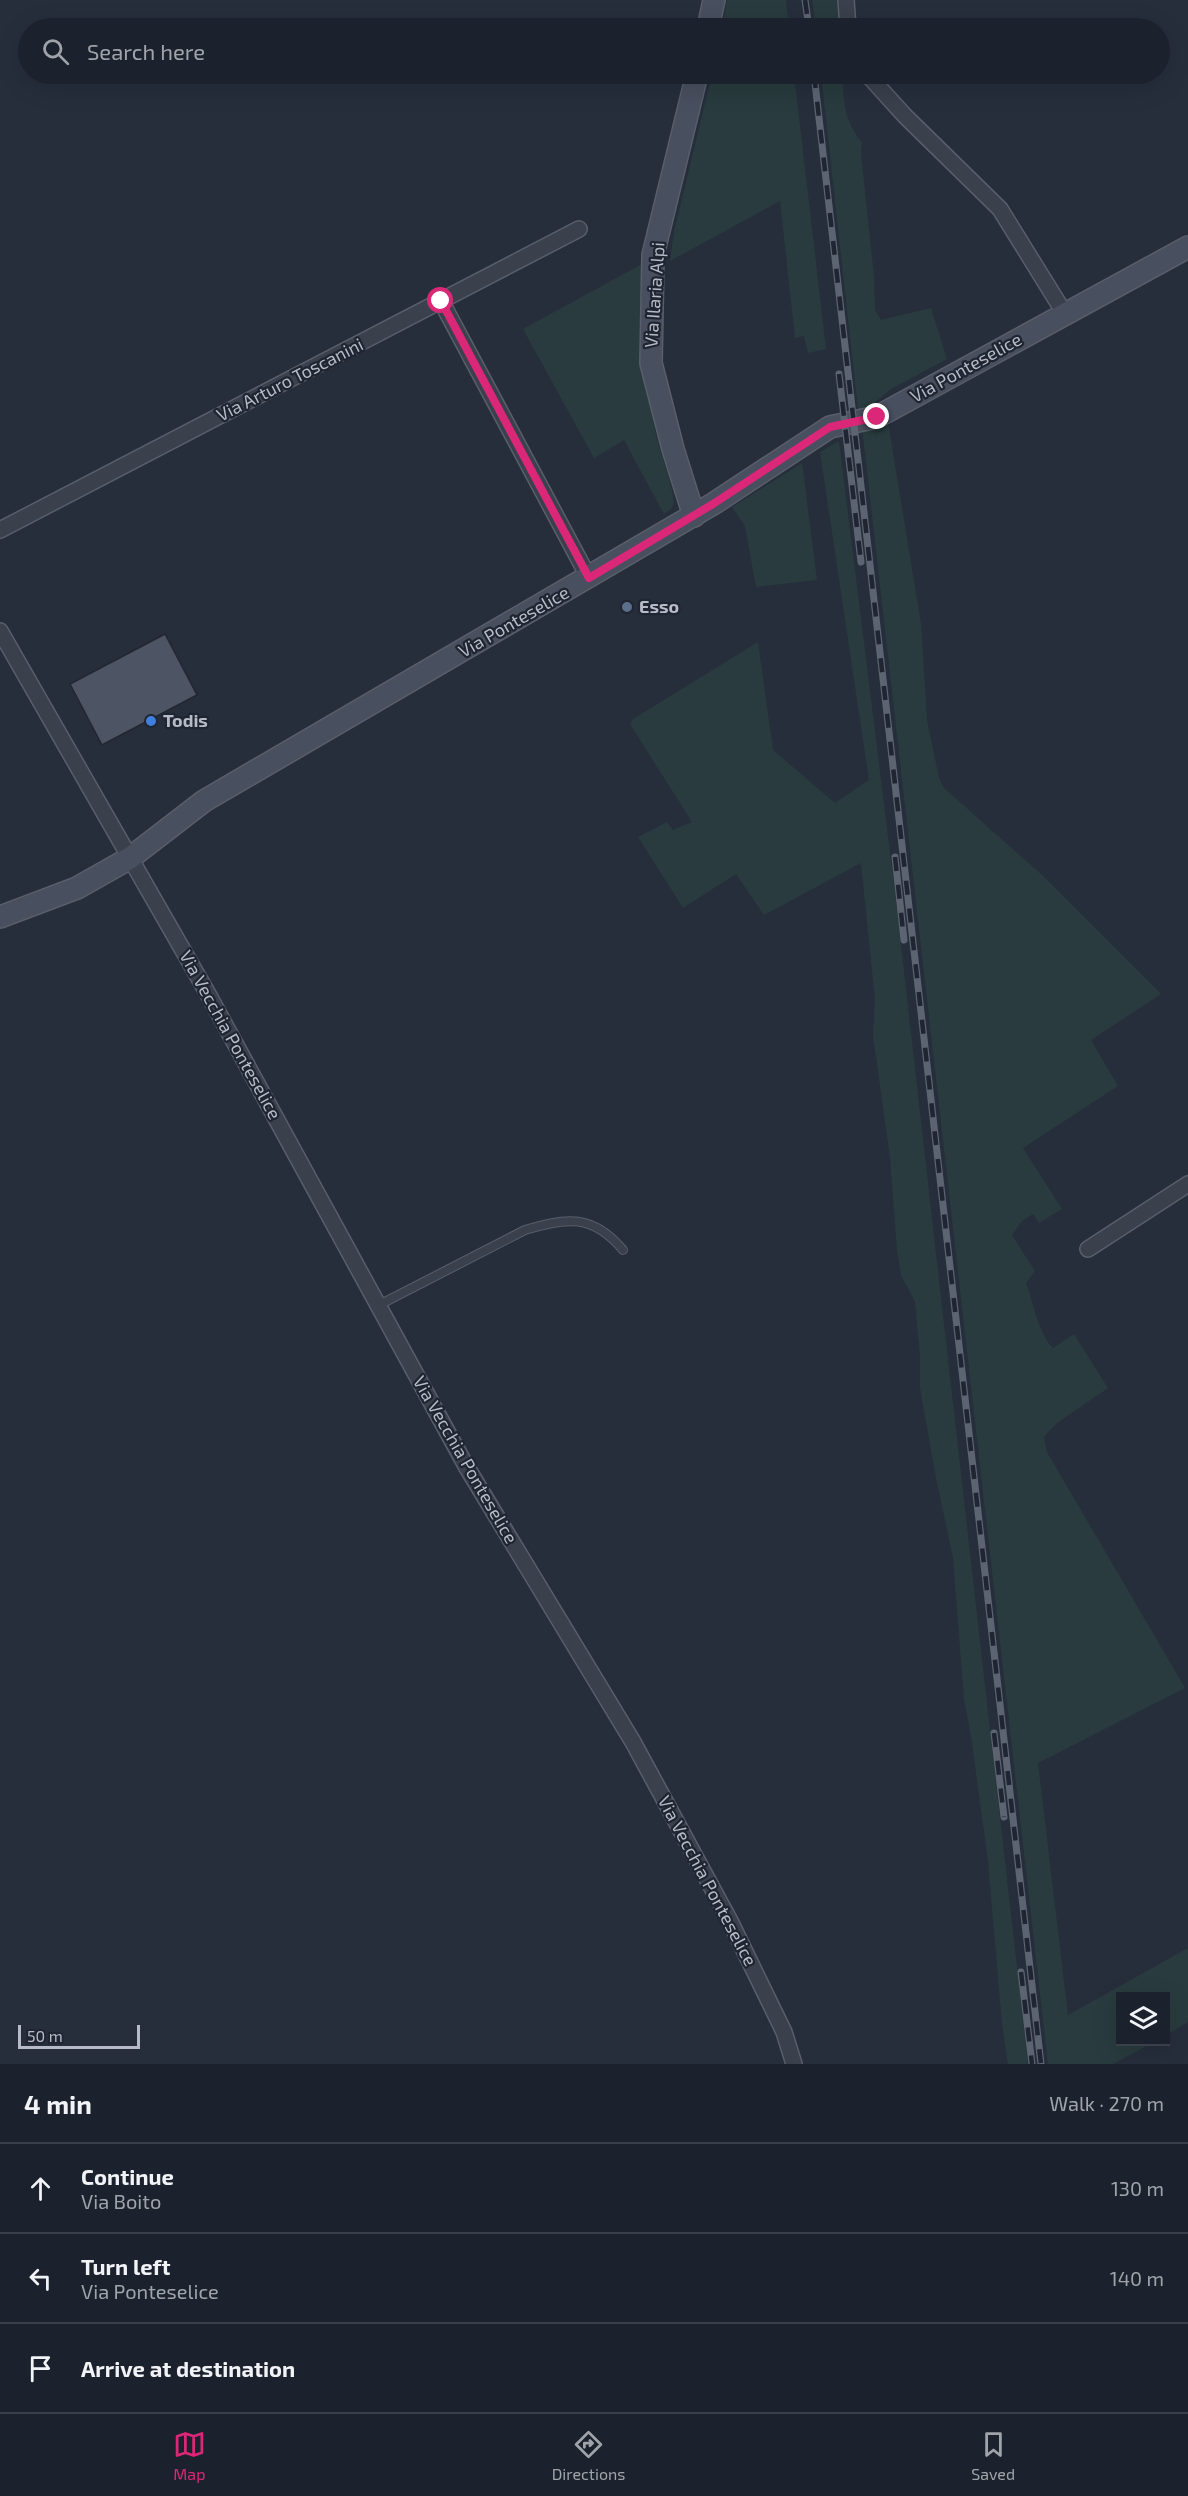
<!DOCTYPE html>
<meta charset="utf-8">
<style>
:root{--surface:#1c222d;--page:#252a35;--text:#f1f3f6;--muted:#a0a4aa;--line:#3a3f49;--accent:#db2777}
body{margin:0;font-family:"Exo 2",sans-serif;background:var(--page);color:var(--text)}
.controls{position:absolute;right:18px;bottom:18px;display:grid;overflow:hidden;border-radius:0px;box-shadow:0 6px 24px #0002}
.controls button{width:54px;height:54px;display:grid;place-items:center;padding:0;border:0;border-bottom:2px solid var(--line);background:var(--surface);color:var(--text);font:30px sans-serif}
.scale{position:absolute;left:18px;bottom:15px;width:122px;box-sizing:border-box;padding-left:6px;border:3px solid #b6bbc7;border-top:0;font-size:16px;line-height:21px;white-space:nowrap;color:#b6bbc7;-webkit-text-stroke:4px #1f2531;paint-order:stroke}
.stop{position:absolute;width:18px;height:18px;margin:-14px;border:4px solid #db2777;border-radius:50%;background:#fff}
.stop.end{background:#db2777;border-color:#fff;box-shadow:0 2px 6px #0008}
.list{margin:0;padding:0;list-style:none}
h2{display:flex;justify-content:space-between;align-items:center;height:78px;margin:0;padding:0 24px;font-size:26px}
h2 small{font-size:20px;font-weight:400;color:var(--muted)}
.list li{display:grid;grid-template-columns:39px 1fr auto;gap:18px;align-items:center;box-sizing:border-box;height:90px;padding:0 24px;border-top:2px solid var(--line)}
.list b{display:block;font-size:22px;white-space:nowrap}
.list p{margin:0;font-size:20px;white-space:nowrap;color:var(--muted)}
.list em{font-size:20px;font-style:normal;color:var(--muted)}
.icon{flex:none;width:33px;height:33px;fill:none;stroke:currentColor;stroke-width:2;stroke-linecap:round;stroke-linejoin:round}
.map{position:relative;flex:none;width:1188px;height:2064px;overflow:hidden}
.search{position:absolute;background:var(--surface);box-shadow:0 6px 24px #0002;left:18px;right:18px;top:18px;height:66px;display:flex;align-items:center;gap:15px;box-sizing:border-box;padding:0 21px;border-radius:33px;color:var(--muted);font-size:22px}
.sheet{height:348px;background:var(--surface)}
nav{display:flex;justify-content:space-around;align-items:center;box-sizing:border-box;height:84px;border-top:2px solid var(--line);background:var(--surface);font-size:16px;color:var(--muted)}
nav a{display:grid;justify-items:center;gap:3px}
nav .on{color:var(--accent)}
.map>svg:first-child{display:block}
.green{fill:#293b3e}
.building{fill:#4d5464;stroke:#212733;stroke-width:1.5}
.lines{fill:none;stroke-linecap:round;stroke-linejoin:round}
.lane-casing{stroke:#585e6a;stroke-width:10}
.street-casing{stroke:#585e6a;stroke-width:18}
.secondary-casing{stroke:#585e6a;stroke-width:24}
.lane{stroke:#3a404c;stroke-width:8}
.street{stroke:#3a404c;stroke-width:15}
.secondary{stroke:#484f5e;stroke-width:21}
.rail-casing{stroke:#5c6472;stroke-width:7}
.rail{stroke:#1f2531;stroke-width:4.5;stroke-dasharray:14;stroke-linecap:butt}
.route{stroke:#db2777;stroke-width:8}
.service-dot{fill:#5c6f8a;stroke:#1f2531;stroke-width:2}
.shop-dot{fill:#3f7fe0;stroke:#1f2531;stroke-width:2}
.labels{text-anchor:middle;stroke-width:4.5;stroke-linejoin:round;paint-order:stroke}
.street-label{font-size:18px;fill:#b6bbc7;stroke:#1f2531}
.poi-label{font-size:18px;font-weight:bold;fill:#b6bbc7;stroke:#1f2531;text-anchor:start}
</style>
<div class="map">
<svg width="1188" height="2064" viewBox="0 0 1188 2064">
<rect width="100%" height="100%" fill="#262e3c"/>
<!-- green -->
<g class="green">
<path d="M727,0h59l3,28h-67z"/>
<path d="M812,0h25l2,28h-23z"/>
<path d="M712,74h82l32,275 -18,4 -4,-17 -9,2 -15,-137 -110,60 4,-29z"/>
<path d="M821,74h21c3,32 0,42 20,69l-1,11 13,123 1,33 6,10 50,-12 16,51 -56,30 -23,19 -10,1z"/>
<path d="M642,264c-2,56 0,107 12,162 5,26 17,51 20,77l-3,6 -7,5 -40,-74 -30,18 -71,-129z"/>
<path d="M888,422l33,202 6,96 12,58 5,10 98,87 119,119 -70,46 27,46 -95,62 39,61 -23,14 -6,-9 -11,7 -10,14 23,36 -9,12c9,22 10,46 27,65l21,-14 34,54 -51,35 -13,14 3,15 138,236 -147,75 30,252 120,-67v74l-22,13v-39h-46v46h34l-41,22h-65l-186,-1637z"/>
<path d="M839,441l57,460 132,1163h-20l-6,-40 -14,-163 -17,-125 -7,-37 -11,-141 -17,-80 -16,-90v-31l-5,-55 -14,-27 -4,-24 -7,-93 -17,-123 2,-35 -14,-137 -97,52 -28,-41 -53,34 -45,-71 29,-15 6,8 19,-8 -62,-98 3,-5 125,-77 15,108 62,53 34,-23 -49,-328z"/>
<path d="M802,463l15,117 -61,7 -11,-61 -13,-19z"/>
</g>
<!-- building -->
<path class="building" d="M165,634l32,61 -95,50 -32,-61z"/>
<g class="lines">
<!-- lane casing -->
<g class="lane-casing">
<path id="lane" d="M379,1305l146,-75c41,-13 68,-16 98,20"/>
</g>
<!-- street casing -->
<g class="street-casing">
<g id="street">
<path d="M846,0l2,28"/>
<path d="M867,74l38,42 95,93 65,105"/>
<path d="M441,301l148,277"/>
<path d="M0,530l579,-301"/>
<path d="M0,631l208,363 258,472 167,276 97,179 54,111 10,32"/>
<path d="M1088,1249l100,-65"/>
</g>
</g>
<!-- secondary casing -->
<g class="secondary-casing">
<g id="secondary">
<path d="M708,28l6,-28"/>
<path d="M694,516l-21,-67 -22,-86 2,-108 44,-181"/>
<path d="M0,917l77,-29 53,-30 74,-57 509,-297 117,-77 47,-10 311,-170"/>
</g>
</g>
<!-- lane -->
<use href="#lane" class="lane"/>
<!-- street -->
<use href="#street" class="street"/>
<!-- secondary -->
<use href="#secondary" class="secondary"/>
<!-- rail casing -->
<g class="rail-casing">
<g id="rail">
<path d="M805,0l4,28"/>
<path d="M814,74l227,1990"/>
<path d="M839,374l22,188"/>
<path d="M895,857l9,83"/>
<path d="M994,1733l10,84"/>
<path d="M1021,1972l11,92"/>
</g>
</g>
<!-- rail -->
<use href="#rail" class="rail"/>
</g>
<g class="lines">
<!-- route -->
<path class="route" d="M441,301l148,277 124,-74 117,-77 47,-10"/>
</g>
<!-- markers -->
<circle class="service-dot" cx="627" cy="607" r="6"/>
<circle class="shop-dot" cx="151" cy="721" r="6"/>
<g class="labels">
<!-- street labels -->
<g class="street-label">
<text transform="translate(655 295) rotate(-86)" y="6">Via Ilaria Alpi</text>
<text transform="translate(966 368) rotate(-29)" y="6">Via Ponteselice</text>
<text transform="translate(290 380) rotate(-27)" y="6">Via Arturo Toscanini</text>
<text transform="translate(514 622) rotate(-30)" y="6">Via Ponteselice</text>
<text transform="translate(230 1035) rotate(61)" y="6">Via Vecchia Ponteselice</text>
<text transform="translate(465 1460) rotate(60)" y="6">Via Vecchia Ponteselice</text>
<text transform="translate(707 1881) rotate(62)" y="6">Via Vecchia Ponteselice</text>
</g>
<!-- poi labels -->
<g class="poi-label">
<text x="639" y="613">Esso</text>
<text x="163" y="727">Todis</text>
</g>
</g>
</svg>
<div class="controls">
<button><svg class="icon" aria-label="layers" viewBox="0 0 24 24"><path d="M12 4l9 5-9 5-9-5zM3 14l9 5 9-5"/></svg></button>
</div>
<div class="scale">50 m</div>
<div class="stop" style="left:441px;top:301px"></div>
<div class="stop end" style="left:877px;top:417px"></div>
<div class="search"><svg class="icon" aria-label="search" viewBox="0 0 24 24"><circle cx="10" cy="10" r="6"/><path d="M15 15l6 6"/></svg>Search here</div>
</div>
<section class="sheet">
<h2>4 min<small>Walk · 270 m</small></h2>
<ul class="list">
<li><svg class="icon" aria-label="ahead" viewBox="0 0 24 24"><path d="M12 20V5M6 11l6-6 6 6"/></svg><div><b>Continue</b><p>Via Boito</p></div><em>130 m</em></li>
<li><svg class="icon" aria-label="left" viewBox="0 0 24 24"><path d="M17 20v-9H6M10 6l-5 5 5 5"/></svg><div><b>Turn left</b><p>Via Ponteselice</p></div><em>140 m</em></li>
<li><svg class="icon" aria-label="arrive" viewBox="0 0 24 24"><path d="M6 21V4h12l-3 4 3 4H6"/></svg><div><b>Arrive at destination</b></div></li>
</ul>
</section>
<nav>
<a class="on"><svg class="icon" aria-label="map" viewBox="0 0 24 24"><path d="M3 6l6-2 6 2 6-2v14l-6 2-6-2-6 2zM9 4v14M15 6v14"/></svg>Map</a>
<a><svg class="icon" aria-label="directions" viewBox="0 0 24 24"><path d="M12 3l9 9-9 9-9-9zM9 14v-3h6M13 9l2 2-2 2"/></svg>Directions</a>
<a><svg class="icon" aria-label="saved" viewBox="0 0 24 24"><path d="M7 4h10v16l-5-4-5 4z"/></svg>Saved</a>
</nav>
